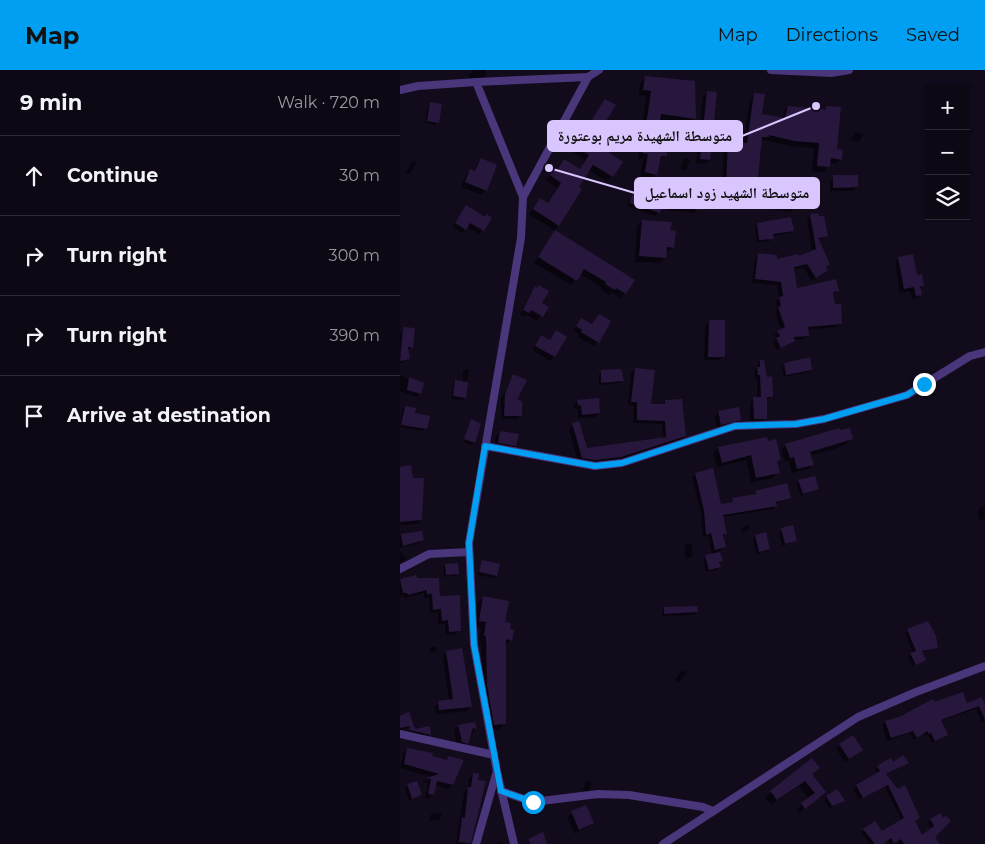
<!DOCTYPE html>
<meta charset="utf-8">
<style>
:root{--surface:#0e0815;--page:#17111e;--text:#f1f3f6;--muted:#9b9aa0;--line:#2e2934;--accent:#009ff1}
body{margin:0;font-family:Montserrat,"Noto Naskh Arabic",sans-serif;background:var(--page);color:var(--text)}
.controls{position:absolute;right:15px;top:15px;display:grid;overflow:hidden;border-radius:0px;box-shadow:0 1px 4px #0004}
.controls button{width:45px;height:45px;display:grid;place-items:center;padding:0;border:0;border-bottom:1px solid var(--line);background:var(--surface);color:var(--text);font:25px sans-serif}
.stop{position:absolute;width:15px;height:15px;margin:-11px;border:4px solid #009ff1;border-radius:50%;background:#fff}
.stop.end{background:#009ff1;border-color:#fff;box-shadow:0 1px 5px #0008}
.list{margin:0;padding:0;list-style:none}
h2{display:flex;justify-content:space-between;align-items:center;height:65px;margin:0;padding:0 20px;font-size:21px}
h2 small{font-size:16px;font-weight:400;color:var(--muted)}
.list li{display:grid;grid-template-columns:32px 1fr auto;gap:15px;align-items:center;box-sizing:border-box;height:80px;padding:0 20px;border-top:1px solid var(--line)}
.list b{display:block;font-size:19px;white-space:nowrap}
.list em{font-size:16px;font-style:normal;color:var(--muted)}
.icon{flex:none;width:28px;height:28px;fill:none;stroke:currentColor;stroke-width:2;stroke-linecap:round;stroke-linejoin:round}
.map{position:relative;flex:none;width:585px;height:774px;overflow:hidden}
header{display:flex;align-items:center;gap:30px;box-sizing:border-box;height:70px;padding:0 25px;background:var(--accent);color:#111}
header strong{font-size:24px}
nav{display:flex;gap:28px;margin-inline-start:auto;font-size:18px}
main{display:flex}
aside{flex:1;background:var(--surface)}
.map>svg:first-child{display:block}
.shadow{fill:#0007}
.building{fill:#28173d}
.lines{fill:none;stroke-linecap:round;stroke-linejoin:round}
.minor{stroke:#49367b;stroke-width:8}
.route{stroke:#009ff1;stroke-width:6}
.leader{fill:none;stroke:#dac6ff;stroke-width:2}
.callout-dot{fill:#dac6ff;stroke:#120b1c;stroke-width:2}
.callout{fill:#dac6ff;stroke:#dac6ff;stroke-width:2}
.callout-label{font-size:15px;text-anchor:middle;font-weight:bold;fill:#111}
</style>
<header>
<strong>Map</strong>
<nav><a>Map</a><a>Directions</a><a>Saved</a></nav>
</header>
<main>
<aside>
<h2>9 min<small>Walk · 720 m</small></h2>
<ul class="list">
<li><svg class="icon" aria-label="ahead" viewBox="0 0 24 24"><path d="M12 20V5M6 11l6-6 6 6"/></svg><div><b>Continue</b></div><em>30 m</em></li>
<li><svg class="icon" aria-label="right" viewBox="0 0 24 24"><path d="M7 20v-9h11M14 6l5 5-5 5"/></svg><div><b>Turn right</b></div><em>300 m</em></li>
<li><svg class="icon" aria-label="right" viewBox="0 0 24 24"><path d="M7 20v-9h11M14 6l5 5-5 5"/></svg><div><b>Turn right</b></div><em>390 m</em></li>
<li><svg class="icon" aria-label="arrive" viewBox="0 0 24 24"><path d="M6 21V4h12l-3 4 3 4H6"/></svg><div><b>Arrive at destination</b></div></li>
</ul>
</aside>
<div class="map">
<svg width="585" height="774" viewBox="0 0 585 774">
<rect width="100%" height="100%" fill="#120b1c"/>
<!-- shadow -->
<g class="shadow">
<path d="M74,0h12v5l-4,4 -14,1 1,-5z"/>
<path d="M246,7l48,41 -5,6 -30,-4 -3,22 9,14 -5,5 -4,13 -6,6 -10,-2 3,-19h-5l8,-63 -7,-1 1,-12z"/>
<path d="M307,23l2,67 -4,4 -9,-1 7,-66z"/>
<path d="M355,24l5,21 22,4 1,-7 5,-5 36,4 3,-4 9,43 5,9 -5,5 -7,-1 -5,9 -12,-1 2,-23 -25,-2 -24,-6 -5,2 -5,55 -6,5 -7,-1v-7l-20,-2 2,-45 5,-5 14,1 7,-44z"/>
<path d="M205,30l-3,25 -4,4 -9,-5z"/>
<path d="M31,33l7,19 -3,3 -10,-2 3,-17z"/>
<path d="M455,62l8,2 -4,8 -8,-2z"/>
<path d="M177,63l35,43 -5,5 -19,-11 -30,56 -4,4 -25,-16 11,-14 7,4 10,-16 -11,-8 8,-9 2,1 9,-11 14,9 6,-10 -19,-12z"/>
<path d="M284,88l6,1 -4,11 -6,-1z"/>
<path d="M81,90l5,30 -5,5 -20,-8 5,-12 4,-4 3,1z"/>
<path d="M12,91l4,2 -6,11 -4,-1z"/>
<path d="M434,107l23,10 -4,4h-23v-10z"/>
<path d="M376,118l28,17 -4,4 -6,-1 -4,4 -19,-3 1,-17z"/>
<path d="M276,119l22,20 -4,4 -25,-3 3,-16z"/>
<path d="M242,125l16,17 -3,4 -28,-10 5,-10 7,2z"/>
<path d="M66,137l18,11h6l-11,16 -12,-7 -5,6 -10,-6z"/>
<path d="M411,146l15,20 -9,4 10,30 -15,11 -9,-14 -10,3 2,20 42,1 -5,4 9,29 -4,3 -30,3 1,5 -4,4 -10,1 -17,10 -4,-8 3,-3 -2,-4 7,-5 -6,-19 2,-2 -1,-7 3,-4 -2,-13 -25,-2 3,-25 3,-4 17,7 23,-4 14,-6 -5,-32z"/>
<path d="M243,151l26,10 4,17 -8,5v5l-6,5 -24,-1 2,-36z"/>
<path d="M358,154l34,7 -2,2 -18,3 -2,5 -13,1 -2,-15z"/>
<path d="M155,162l70,61 -5,5 -9,-6 -2,3 -8,-5 1,-2 -22,-14 -9,11 -37,-22z"/>
<path d="M499,188l24,27 -4,3 2,6 -4,4 -5,2 -2,-9 -10,2 -5,-31z"/>
<path d="M135,218l5,15 7,4 -10,14 -11,-7 -3,3 -3,-3z"/>
<path d="M199,245l-1,27 -5,4 -15,-9 1,-3 -6,-3 8,-12 10,6z"/>
<path d="M309,252l15,34 -5,4h-15l1,-34z"/>
<path d="M3,258l10,1 -2,19 -4,2 2,9 -9,4v-28z"/>
<path d="M156,262l-2,25 -4,4 -18,-11 9,-14 8,5z"/>
<path d="M360,291l11,36 -6,4 1,17 -4,4h-12v-20l7,-4v-20l-2,1 -1,-7z"/>
<path d="M385,295l26,5 -3,2 -24,5 -2,-10z"/>
<path d="M65,299h4l-5,29 -2,2 -11,-1 2,-15 2,-2 7,1 1,-12z"/>
<path d="M235,299l15,36h12l3,-4 20,35 -4,4 -65,21 -26,3 -12,-2 -9,-33 3,-4 14,24 77,-10 -1,-15 -29,-1 1,-17 -6,-1 3,-32z"/>
<path d="M202,302l21,9 -3,2 -21,2v-11z"/>
<path d="M0,305l22,8 -2,10 -3,4 -17,-6z"/>
<path d="M114,306l1,25 5,15 -3,3h-16v-21z"/>
<path d="M178,331l21,12 -4,4 -17,1v-9h-4l-1,-4z"/>
<path d="M5,337l8,6 13,15 -3,3 -23,-4 2,-17z"/>
<path d="M319,342l21,8 -4,4 -19,4 -2,-12z"/>
<path d="M72,350l2,22 -3,3 -8,-3z"/>
<path d="M100,362l15,13 -4,5 -17,-3 2,-11z"/>
<path d="M451,369l-5,5 -17,7 -19,4 2,9 -4,5 -16,4 -3,-12 -4,1 -4,-12 5,-5z"/>
<path d="M346,371l1,2 33,17 -4,3 2,9 -5,6 -22,5 -5,-23 -29,7 -4,-13 5,-6z"/>
<path d="M0,398l21,52 -4,4 -17,1z"/>
<path d="M295,404l26,31 32,-10 3,-3 33,6 -14,6 -2,5 -50,8 2,30 -6,4 2,10 -4,8 -11,3 -3,-13 9,-5 -4,-18 -5,1 -2,-23 -9,-37z"/>
<path d="M399,411l19,7 -17,8 -5,-12z"/>
<path d="M585,436v13l-6,1 -1,-11z"/>
<path d="M348,455l2,4 -8,4 -2,-4z"/>
<path d="M392,457l4,14 -14,5 -3,-14z"/>
<path d="M21,463l1,7 -3,3 -19,5v-12z"/>
<path d="M355,466l14,12 -3,3 -10,3 -3,-15z"/>
<path d="M287,474h4l2,12 -7,3 -2,-12z"/>
<path d="M0,481l6,8 -6,4z"/>
<path d="M83,491l13,15 -3,2 -16,-3z"/>
<path d="M45,495l12,9 -2,2 -11,1 -1,-9z"/>
<path d="M16,509l22,18 22,33 -4,4 -11,1v-12l-7,1v-12l-8,1 -1,-15h-5v-5l-20,5v-3l-4,1v-15z"/>
<path d="M84,527l25,33 2,10 -6,6 -1,78 -5,6h-11l-6,-38 -1,-50 -2,-1 2,-13 -8,-1 5,-24z"/>
<path d="M264,538l32,4 -2,3 -32,1v-5z"/>
<path d="M508,560l28,18 -15,5 3,7 -11,6 -5,-9 5,-4 -8,-20z"/>
<path d="M36,577v5l-6,1v-6z"/>
<path d="M47,582l24,55 -4,4 -31,3 -2,-7 5,-4 10,-2 -6,-45z"/>
<path d="M282,600l5,3 -8,10 -4,-3z"/>
<path d="M581,628l4,9v14l-3,2 -6,-14 -35,12 6,14 -15,8 -4,-8 -3,1 -1,-3 -10,7 -5,-7 -22,8 -5,-16 3,-3 82,-17z"/>
<path d="M8,644l6,17 15,-3 1,7 -2,2 -21,-4 2,-5 -9,2v-13z"/>
<path d="M74,653l1,6 -8,14 -4,4 -6,-1 -3,-15 4,-5z"/>
<path d="M440,675l17,9 -12,8 -9,-13z"/>
<path d="M7,679l38,12 3,-4 14,4 -3,12 -5,5 -2,7 -4,4 -13,-4 -2,10 -5,4 -3,-1 3,-15 -4,-1 9,-5 -33,-9 3,-14z"/>
<path d="M411,690v15l14,17 -26,21 -3,-3 13,-11 -10,-13 -28,19 -6,-8z"/>
<path d="M493,694l11,1 -18,10 33,43 -5,4 7,15 11,-7 -4,-7 12,-9 -6,23 4,7h-39l-2,-3 -7,3 -2,-4 -6,4h-12l-9,-12 3,-2 18,3 20,-12 -17,-34 -26,13 -6,-11 25,-15 -3,-4 3,-3z"/>
<path d="M73,704l4,8h8l-2,11 -14,50 -13,1 8,-51 4,-4 1,-10z"/>
<path d="M186,711l6,1 -3,9 -6,-1z"/>
<path d="M8,715l13,10 -12,6 -4,-13z"/>
<path d="M427,727l16,4 -14,7 -5,-8z"/>
<path d="M185,736l8,17 -18,11 -8,-17z"/>
<path d="M42,743l-3,7 -10,1 2,-7z"/>
<path d="M101,772l1,2h-11z"/>
</g>
<!-- building -->
<g class="building">
<path d="M245,6l50,5 1,38 -35,-5 -4,27 11,2 -1,13h-6l-4,19 -12,-3 3,-18 -6,-1 9,-62 -8,-1z"/>
<path d="M307,21l10,1 -7,68 -10,-1z"/>
<path d="M354,23l11,1 -3,20 23,4 3,-12 21,2 1,-2 16,4v-4l15,1 -4,42 6,1 -1,10 -11,-2 -1,9 -13,-1 2,-23 -25,-2 -25,-6v2h-7l-6,60 -10,-1 1,-7 -21,-2 2,-46 19,2z"/>
<path d="M205,29l11,6 -13,21 -11,-7z"/>
<path d="M30,32l12,2 -3,19 -12,-2z"/>
<path d="M177,61l46,31 -10,15 -20,-12 -14,22 3,2 -23,37 -26,-17 7,-11 8,5 13,-20 -11,-8 4,-6 3,2 7,-12 16,10 9,-14 -19,-12z"/>
<path d="M81,88l16,7 -10,26 -22,-9 5,-13 5,2z"/>
<path d="M433,105h25v12l-25,1z"/>
<path d="M375,117l34,4 -4,15 -9,-2 -1,4 -21,-3z"/>
<path d="M275,118l27,4 -2,18 -27,-4z"/>
<path d="M241,123l23,8 -4,12 -30,-10 2,-8 8,2z"/>
<path d="M66,135l19,12 2,-3 5,4 -8,13 -14,-8 -4,7 -11,-7z"/>
<path d="M418,143l1,3h5l4,20 -10,2 12,26 -4,3 2,3 -12,8 -9,-14 -13,3 3,21 39,-9 3,12 -6,1 2,12h6l1,20 -34,3 1,9 -15,1 1,4 -14,7 -5,-10 4,-2 -3,-5 8,-4 -7,-20 3,-1 -2,-9 4,-1 -2,-14 -26,-3 3,-26 19,2v4l21,-5 1,2 17,-7 -6,-35z"/>
<path d="M391,147l3,14 -21,3 1,5 -15,1 -2,-17z"/>
<path d="M242,150l30,2 -2,8 6,1 -2,17 -7,-1 -1,11 -27,-2z"/>
<path d="M155,160l80,50 -9,14 -10,-6 -1,2 -10,-6 1,-2 -22,-13 -7,12 -39,-24z"/>
<path d="M513,184l4,21 5,-1 2,12h-4l2,9 -6,1 -2,-9 -10,2 -6,-32z"/>
<path d="M138,215l11,6 -7,12 7,4 -6,10 -12,-7 -2,3 -6,-3 12,-24 2,2z"/>
<path d="M199,244l12,7 -12,22 -18,-11 1,-2 -6,-4 5,-8 11,6z"/>
<path d="M309,250h16v37h-17z"/>
<path d="M3,257l12,1 -2,20 -5,-1 2,12 -10,2z"/>
<path d="M156,260l11,7 -12,20 -20,-11 6,-11 9,5z"/>
<path d="M410,287l2,13 -26,5 -2,-12z"/>
<path d="M360,290h4l3,17 5,-1 1,21h-6v22h-13l-1,-22h8l-1,-22h-2l-1,-8h3z"/>
<path d="M235,298l20,2 -4,34h14v-4l17,-1 4,37 -65,21 -26,3 -13,-2 -10,-35 7,-2 8,27 79,-11 -1,-16 -28,-1v-18h-6z"/>
<path d="M221,299l3,12 -23,2v-13z"/>
<path d="M113,304l14,6 -10,20 5,1v15h-18l1,-22z"/>
<path d="M9,307l15,6 -3,11 -14,-4z"/>
<path d="M55,310l13,2 -2,16 -13,-2z"/>
<path d="M199,328l1,15 -18,2 -1,-10 -3,1 -1,-6z"/>
<path d="M5,336l11,2 -1,5 15,3 -3,13 -26,-4z"/>
<path d="M339,337l2,13 -20,5 -3,-14z"/>
<path d="M71,349l10,5 -6,19 -11,-4z"/>
<path d="M439,358l1,2 10,-2 3,11 -43,13 4,13 -17,4 -3,-12 -4,1 -5,-14z"/>
<path d="M100,361l19,3 -3,12 -18,-3z"/>
<path d="M367,367l1,4 8,-2 5,21 -4,1 3,12 -24,5 -5,-23 -29,8 -4,-16z"/>
<path d="M11,395l2,13h11l-2,42 -22,2v-55z"/>
<path d="M313,398l8,36 12,-2 -1,-4 24,-4 -1,-3 32,-8 4,15 -15,4 1,4 -54,9 4,19h-4l3,13 -11,3 -4,-17 -5,2 -2,-25 -9,-37z"/>
<path d="M415,406l4,13 -16,5 -5,-14z"/>
<path d="M393,455l4,16 -12,3 -4,-16z"/>
<path d="M22,461l2,9 -21,6 -2,-12z"/>
<path d="M366,462l4,17 -11,3 -4,-17z"/>
<path d="M320,482l3,9 -4,1 2,5 -12,3 -4,-15z"/>
<path d="M82,490l18,4 -3,12 -18,-4z"/>
<path d="M58,493l1,11 -13,1 -1,-11z"/>
<path d="M16,505l1,3h22l1,18 20,-1 1,36 -12,1 -1,-12 -6,1 -1,-12 -8,1 -1,-16h-5v-4l-19,5 -1,-2h-4l-3,-14z"/>
<path d="M83,526l26,5 -4,21 6,1 -1,6 4,1 -2,11 -6,-2v85l-12,1 -7,-40 -1,-49h-2l2,-14 -7,-1z"/>
<path d="M297,536l1,6 -34,2v-7z"/>
<path d="M528,551l8,15 2,12 -16,3 4,9 -10,5 -6,-12 6,-2 -9,-22z"/>
<path d="M62,578l10,59 -33,3 -1,-9 15,-2 -7,-48z"/>
<path d="M563,622l4,11 15,-6 3,7v16l-6,-14 -38,14 7,15 -13,6 -4,-8 -2,1 -2,-3 -10,7 -4,-7 -22,7 -6,-17 14,-4 34,-18 1,3z"/>
<path d="M9,642l6,17 15,-3 1,9 -22,-5 1,-4 -10,2v-12z"/>
<path d="M75,652l2,7 -4,-1 -5,16 -6,-2 -4,-17z"/>
<path d="M453,665l10,15 -14,9 -10,-15z"/>
<path d="M7,678l26,5 -1,3 15,4 1,-4 16,4 -11,25 -16,-4 -3,14 -6,-1 3,-15 -5,-1 13,-4 -35,-10z"/>
<path d="M503,685l6,8 -23,11 12,15 7,-4 15,33 -5,3 7,14 12,-9 -4,-7 10,-6 3,5 3,-2 5,5 -16,16 5,7h-36l-3,-5 -7,4 -3,-5 -8,6h-8l-12,-15 12,-8 7,10 22,-13 -16,-33 -25,13 -7,-13 24,-14 -3,-5 8,-5 6,-3 2,4z"/>
<path d="M412,688l8,10 -8,6 14,18 -21,17 -4,-6 14,-10 -10,-12 -28,19 -7,-9z"/>
<path d="M73,703l6,1 -1,6 8,1 -15,62 -12,-1 3,-25 3,1 3,-31h3z"/>
<path d="M17,711l5,14 -10,4 -5,-15z"/>
<path d="M437,719l8,12 -13,5 -6,-10z"/>
<path d="M186,735l8,18 -15,7 -8,-19z"/>
<path d="M143,762l4,12h-16l-3,-5z"/>
</g>
<g class="lines">
<!-- minor -->
<g class="minor">
<path d="M371,0l60,3 18,-3"/>
<path d="M76,12l112,-5 11,-7"/>
<path d="M0,20l18,-4 58,-4 47,115 -2,41 -52,305 5,102 23,127 17,72"/>
<path d="M123,127l65,-120"/>
<path d="M85,376l110,20 27,-3 113,-37 61,-2 28,-5 83,-24 63,-39 15,-4"/>
<path d="M0,499l29,-15 40,-2"/>
<path d="M0,664l94,21"/>
<path d="M101,721l32,11 65,-8 31,1 74,12 10,4"/>
<path d="M76,774l20,-70"/>
<path d="M263,774l195,-127 58,-25 69,-26"/>
</g>
</g>
<g class="lines">
<!-- route -->
<path class="route" d="M133,732l-32,-11 -27,-146 -5,-102 16,-97 110,20 27,-3 113,-37 61,-2 28,-5 83,-24 17,-11"/>
</g>
<!-- callouts -->
<path class="leader" d="M416 36L342 66M149 98L235 123"/>
<g class="callout-dot">
<circle cx="416" cy="36" r="5"/>
<circle cx="149" cy="98" r="5"/>
</g>
<g class="callout">
<rect x="148" y="51" width="194" height="30" rx="5"/>
<rect x="235" y="108" width="184" height="30" rx="5"/>
</g>
<g class="callout-label">
<text x="245" y="71">متوسطة الشهيدة مريم بوعتورة</text>
<text x="327" y="128">متوسطة الشهيد زود اسماعيل</text>
</g>
</svg>
<div class="controls">
<button>+</button>
<button>−</button>
<button><svg class="icon" aria-label="layers" viewBox="0 0 24 24"><path d="M12 4l9 5-9 5-9-5zM3 14l9 5 9-5"/></svg></button>
</div>
<div class="stop" style="left:133px;top:732px"></div>
<div class="stop end" style="left:524px;top:314px"></div>
</div>
</main>
